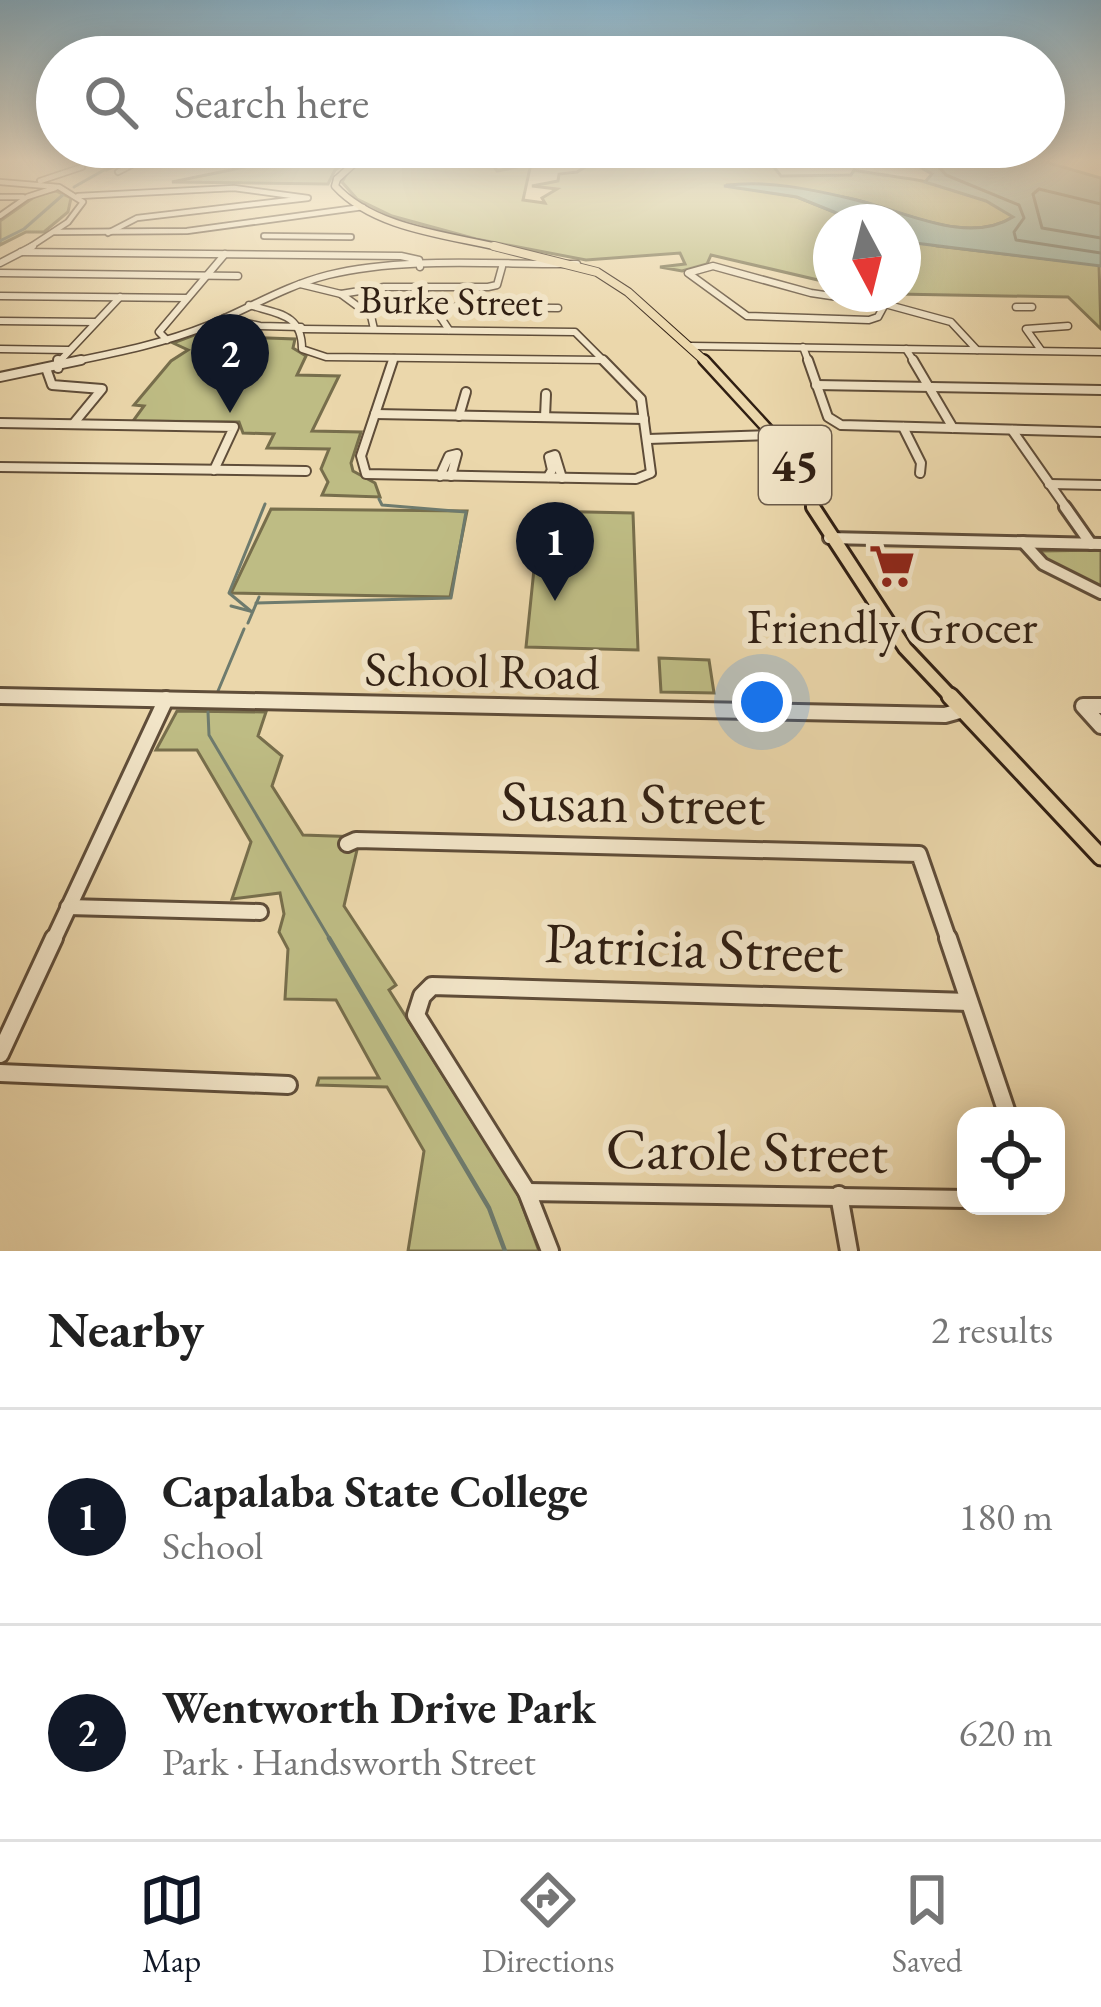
<!DOCTYPE html>
<meta charset="utf-8">
<style>
:root{--surface:#fff;--page:#f2f2f2;--text:#222;--muted:#767676;--line:#e0e0e0;--accent:#111827}
body{margin:0;font-family:"EB Garamond",serif;background:var(--page);color:var(--text)}
.controls{position:absolute;right:36px;bottom:36px;display:grid;overflow:hidden;border-radius:24px;box-shadow:0 6px 30px #0003}
.controls button{width:108px;height:108px;display:grid;place-items:center;padding:0;border:0;border-bottom:3px solid var(--line);background:var(--surface);color:var(--text);font:60px sans-serif}
.compass{position:absolute;left:813px;top:204px;width:108px;height:108px;border-radius:50%;background:var(--surface);box-shadow:0 6px 30px #0003;rotate:173deg}
.you{position:absolute;left:762px;top:702px;width:42px;height:42px;margin:-30px;border:9px solid #fff;border-radius:50%;background:#1a73e8;box-shadow:0 0 0 18px #1a73e833}
.badge{display:grid;place-items:center;width:78px;height:78px;border-radius:50%;background:var(--accent);color:#fff;font-size:39px;font-weight:700}
.pin{position:absolute;translate:-50% -99px;filter:drop-shadow(0 3px 6px #0008)}
.pin::after{content:'';position:absolute;top:63px;width:42px;height:36px;background:inherit;clip-path:polygon(0 0,100% 0,50% 100%)}
.list{margin:0;padding:0;list-style:none}
h2{display:flex;justify-content:space-between;align-items:center;height:156px;margin:0;padding:0 48px;font-size:51px}
h2 small{font-size:39px;font-weight:400;color:var(--muted)}
.list li{display:grid;grid-template-columns:78px 1fr auto;gap:36px;align-items:center;box-sizing:border-box;height:216px;padding:0 48px;border-top:3px solid var(--line)}
.list b{display:block;font-size:45px;white-space:nowrap}
.list p{margin:0;font-size:39px;white-space:nowrap;color:var(--muted)}
.list em{font-size:39px;font-style:normal;color:var(--muted)}
.icon{flex:none;width:66px;height:66px;fill:none;stroke:currentColor;stroke-width:2;stroke-linecap:round;stroke-linejoin:round}
.map{position:relative;flex:none;width:1101px;height:1251px;overflow:hidden}
.search{position:absolute;background:var(--surface);box-shadow:0 6px 30px #0003;left:36px;right:36px;top:36px;height:132px;display:flex;align-items:center;gap:30px;box-sizing:border-box;padding:0 42px;border-radius:66px;color:var(--muted);font-size:45px}
.sheet{height:588px;background:var(--surface)}
nav{display:flex;justify-content:space-around;align-items:center;box-sizing:border-box;height:168px;border-top:3px solid var(--line);background:var(--surface);font-size:33px;color:var(--muted)}
nav a{display:grid;justify-items:center;gap:6px}
nav .on{color:var(--accent)}
.map>svg:first-child{display:block}
.green{fill:#bebc84;stroke:#776e4c;stroke-width:3}
.water{fill:#98b9ab;stroke:#6e7b6e;stroke-width:3}
.lines{fill:none;stroke-linecap:round;stroke-linejoin:round}
.shore{stroke:#646c5f;stroke-width:3}
.stream-far1{stroke:#6e7b6e;stroke-width:3}
.stream{stroke:#6e7b6e;stroke-width:4.5}
.minor-far5-casing{stroke:#5f4d39;stroke-width:8}
.minor-far4-casing{stroke:#5f4d39;stroke-width:9}
.minor-far3-casing{stroke:#5f4d39;stroke-width:12}
.minor-far2-casing{stroke:#5f4d39;stroke-width:16}
.minor-far1-casing{stroke:#5f4d39;stroke-width:20}
.minor-casing{stroke:#5f4d39;stroke-width:22}
.major-far4-casing{stroke:#301f13;stroke-width:9}
.major-far3-casing{stroke:#301f13;stroke-width:10}
.major-far2-casing{stroke:#301f13;stroke-width:14}
.major-far1-casing{stroke:#301f13;stroke-width:18}
.major-casing{stroke:#301f13;stroke-width:21}
.minor-far5{stroke:#f2e5c8;stroke-width:4.5}
.minor-far4{stroke:#f2e5c8;stroke-width:6}
.minor-far3{stroke:#f2e5c8;stroke-width:8}
.minor-far2{stroke:#f2e5c8;stroke-width:10}
.minor-far1{stroke:#f2e5c8;stroke-width:14}
.minor{stroke:#f2e5c8;stroke-width:16}
.major-far4{stroke:#ebd7ab;stroke-width:6}
.major-far3{stroke:#ebd7ab;stroke-width:8}
.major-far2{stroke:#ebd7ab;stroke-width:9}
.major-far1{stroke:#ebd7ab;stroke-width:12}
.major{stroke:#ebd7ab;stroke-width:15}
.labels{text-anchor:middle;stroke-width:12;stroke-linejoin:round;paint-order:stroke}
.far-street-label{font-size:39px;fill:#301f13;stroke:#f2e5c8}
.shield{fill:#f2e5c8;stroke:#6a5a49;stroke-width:3}
.shield-label{font-size:45px;font-weight:bold;fill:#301f13}
.poi-label{font-size:48px;fill:#301f13;stroke:#f2e5c8}
.street-label{font-size:48px;fill:#301f13;stroke:#f2e5c8}
.near-street-label{font-size:57px;fill:#301f13;stroke:#f2e5c8}
</style>
<div class="map">
<svg width="1101" height="1251" viewBox="0 0 1101 1251">
<rect width="100%" height="100%" fill="#ebd7ab"/>
<filter id="stains"><feTurbulence type="fractalNoise" baseFrequency=".00167" numOctaves="4"/><feColorMatrix values="0 0 0 0 .2 0 0 0 0 .09 0 0 0 0 .02 0 0 0 .5 -.17"/></filter>
<radialGradient id="worn" r=".72"><stop offset=".6" stop-color="#630" stop-opacity="0"/><stop offset="1" stop-color="#630" stop-opacity=".3"/></radialGradient>
<!-- green -->
<g class="green">
<path d="M284,159h69l-18,11 -7,14 -156,-2z"/>
<path d="M367,159l79,6 2,-5 -9,-1 68,3 -12,6 2,3 25,-5 -13,-6 23,-1 -9,41 22,3 -3,-5 15,-9 -25,-3 26,-5 1,-7 18,-2 13,-8 -4,-5h106l33,7 34,-5 14,5 8,10 70,-1 3,-5c43,9 127,12 159,47 -49,30 -115,-9 -165,-19 -40,-8 -80,-15 -122,-13l71,12 62,25h-28v61l-120,-28 -4,9 -25,7 -22,-4 25,-3 -5,-11 -94,7 -110,-21 -84,-23 -35,-17 -15,-17 8,-14z"/>
<path d="M56,191l15,7 -3,14 -24,20h-18l-26,13v-24l37,-26z"/>
<path d="M903,237l34,9 162,19 2,64 -33,-32 -172,-3h7z"/>
<path d="M210,329l30,8 55,2 -2,9 13,8 -9,19 42,1 -27,55 49,1 -10,31 2,8 22,12 5,14 -58,-2 6,-13 -7,-13 8,-20 -62,-1 7,-14 -31,-1 -4,-11 -106,-1 11,-15 -10,-1 37,-44 17,-11 -15,-7z"/>
<path d="M271,509l196,2 -17,86 -219,-4z"/>
<path d="M540,511l93,2 5,137 -112,-3z"/>
<path d="M1101,550v39l-54,-27 -7,-11z"/>
<path d="M659,658l50,2 5,33 -53,-1z"/>
<path d="M177,711l89,1 -8,24 24,20 -10,30 31,49 57,2 -16,69 52,79 -7,5 129,204 21,57h-131l16,-100 -37,-64 -70,-2 2,-7h60l-43,-78 -51,-1 3,-50 -9,-17 5,-18 -4,-21 -48,6 19,-57 -54,-92h-41z"/>
</g>
<!-- water -->
<path class="water" d="M919,159h116l66,19v88l-186,-23 -12,-6v-15h-44l-62,-25 -73,-11c42,-7 91,4 132,14 47,10 111,46 157,17l-27,-16 -61,-19 7,-8 -12,-7z"/>
<g class="lines">
<!-- shore -->
<g class="shore">
<path d="M932,159l14,16 73,30 5,13 -10,14 2,8 85,13"/>
<path d="M1101,204l-62,-15 -6,5 9,34 59,10"/>
</g>
<!-- stream-far1 -->
<g class="stream-far1">
<path d="M106,170l26,-11"/>
<path d="M74,187l30,-17"/>
<path d="M0,241l24,-12 41,-36"/>
<path d="M256,603l195,-5 15,-86 -84,-7 -3,-6"/>
<path d="M231,606l19,5"/>
<path d="M252,612l-23,-19 36,-89"/>
<path d="M248,623l11,-26"/>
<path d="M218,691l26,-62"/>
<path d="M208,712l1,23 122,206"/>
</g>
<!-- stream -->
<path class="stream" d="M329,938l160,270 16,43"/>
<!-- minor-far5 casing -->
<g class="minor-far5-casing">
<g id="minor-far5">
<path d="M118,172l25,-13"/>
<path d="M40,181l42,-14"/>
<path d="M0,182l59,5 24,15 -15,20 -41,27"/>
<path d="M78,196l156,-8 74,10 -171,20 -29,15"/>
<path d="M0,197h23"/>
<path d="M0,216l27,-19 28,-9"/>
<path d="M54,232l133,-1 176,-24"/>
<path d="M264,236l87,1"/>
</g>
</g>
<!-- minor-far4 casing -->
<g class="minor-far4-casing">
<g id="minor-far4">
<path d="M21,252l380,4 18,4 1,7"/>
<path d="M0,263l33,-17"/>
<path d="M713,266l98,27 74,11 -7,13 -9,3 -122,-4 -59,-43z"/>
<path d="M0,273l238,3"/>
<path d="M300,284l41,10 30,22 3,13"/>
<path d="M420,286l29,44"/>
<path d="M341,294l43,-7h104l9,-2 5,-18"/>
<path d="M0,296l186,2"/>
<path d="M885,304l66,18 26,28"/>
<path d="M249,305c30,9 53,9 53,44l24,8 277,3"/>
<path d="M435,307l123,1"/>
<path d="M1016,307h16"/>
<path d="M224,318l36,8 41,1"/>
<path d="M0,321l95,1"/>
<path d="M302,329l273,3 31,31"/>
<path d="M167,340l-8,-8 66,-78"/>
<path d="M691,346l410,6"/>
<path d="M803,347l6,16"/>
<path d="M0,349l68,1"/>
<path d="M906,349l9,14"/>
<path d="M1041,350l-15,-21 42,-3"/>
<path d="M58,363l62,-66"/>
<path d="M66,363c49,-10 96,-19 143,-38 41,-17 76,-39 119,-50 78,-19 169,-10 249,-11"/>
<path d="M392,363l2,-5"/>
</g>
</g>
<!-- minor-far3 casing -->
<g class="minor-far3-casing">
<g id="minor-far3">
<path d="M58,360v8"/>
<path d="M393,360l-32,96 5,18 270,5 15,-6 -10,-74 -38,-39"/>
<path d="M808,360l20,57 13,8 260,7"/>
<path d="M913,360l40,68"/>
<path d="M47,371l5,14 50,4 -28,34"/>
<path d="M0,377l81,-17"/>
<path d="M816,385l285,5"/>
<path d="M375,414l269,5"/>
<path d="M459,416l7,-24"/>
<path d="M545,417l1,-23"/>
<path d="M0,423l234,4 -20,43"/>
<path d="M903,427l18,36 -1,10"/>
<path d="M1012,430l56,80"/>
<path d="M648,439l126,-4"/>
<path d="M0,467l306,4"/>
<path d="M440,476l9,-20 8,-2 -6,22"/>
<path d="M548,477l4,-7 -3,-13 6,-2 7,23"/>
<path d="M1049,484l52,1"/>
</g>
</g>
<!-- minor-far2 casing -->
<g class="minor-far2-casing">
<g id="minor-far2">
<path d="M1065,507l26,37"/>
<path d="M829,538l272,6"/>
<path d="M1023,542l20,22 58,29"/>
<path d="M0,696l133,3"/>
</g>
</g>
<!-- minor-far1 casing -->
<g class="minor-far1-casing">
<g id="minor-far1">
<path d="M0,696l945,19 18,-5"/>
<path d="M1101,706h-18l18,20"/>
<path d="M347,844l9,-4 563,14 30,87"/>
<path d="M68,907l192,5"/>
<path d="M53,941l113,-242"/>
</g>
</g>
<!-- minor casing -->
<g class="minor-casing">
<g id="minor">
<path d="M948,938l60,178"/>
<path d="M0,1054l54,-116"/>
<path d="M0,1073l288,12"/>
<path d="M527,1192l439,7"/>
<path d="M839,1195l10,56"/>
<path d="M550,1251l-23,-59 -111,-177 6,-19 10,-10 537,16"/>
</g>
</g>
<!-- major-far4 casing -->
<g class="major-far4-casing">
<g id="major-far4">
<path d="M337,179l-2,7c40,44 115,49 171,63"/>
<path d="M337,179l22,-20"/>
</g>
</g>
<!-- major-far3 casing -->
<g class="major-far3-casing">
<path id="major-far3" d="M494,246l103,26 31,20 79,71"/>
</g>
<!-- major-far2 casing -->
<g class="major-far2-casing">
<path id="major-far2" d="M704,360l80,87 30,63"/>
</g>
<!-- major-far1 casing -->
<g class="major-far1-casing">
<path id="major-far1" d="M813,507l92,141 48,51"/>
</g>
<!-- major casing -->
<g class="major-casing">
<path id="major" d="M950,696l151,161"/>
</g>
<!-- minor-far5 -->
<use href="#minor-far5" class="minor-far5"/>
<!-- minor-far4 -->
<use href="#minor-far4" class="minor-far4"/>
<!-- minor-far3 -->
<use href="#minor-far3" class="minor-far3"/>
<!-- minor-far2 -->
<use href="#minor-far2" class="minor-far2"/>
<!-- minor-far1 -->
<use href="#minor-far1" class="minor-far1"/>
<!-- minor -->
<use href="#minor" class="minor"/>
<!-- major-far4 -->
<use href="#major-far4" class="major-far4"/>
<!-- major-far3 -->
<use href="#major-far3" class="major-far3"/>
<!-- major-far2 -->
<use href="#major-far2" class="major-far2"/>
<!-- major-far1 -->
<use href="#major-far1" class="major-far1"/>
<!-- major -->
<use href="#major" class="major"/>
</g>
<!-- sky -->
<linearGradient id="sky" x2="0" y2="1"><stop stop-color="#88b6d0"/><stop offset="0.48" stop-color="#f6edd9"/><stop offset="1" stop-color="#f6edd9" stop-opacity="0"/></linearGradient>
<rect width="1101" height="334" fill="url(#sky)"/>
<!-- icons -->
<defs>
<g id="supermarket-bare" transform="scale(3.6)"><path d="M-6-5.5h2.5l.6 2H6L4.5 2H-2.5L-4.4-4H-6ZM-1.5 3.2a1.3 1.3 0 1 0 .1 0ZM3 3.2a1.3 1.3 0 1 0 .1 0Z" fill="#8f2418" stroke="#f2e5c8" stroke-width="2.5" paint-order="stroke"/></g>
</defs>
<g fill-rule="evenodd">
<use href="#supermarket-bare" x="892" y="566"/>
</g>
<g class="labels">
<!-- far-street labels -->
<g class="far-street-label">
<text transform="translate(451 300) rotate(1)" y="14">Burke Street</text>
</g>
<!-- shield labels -->
<rect class="shield" x="759" y="426" width="72" height="78" rx="9"/>
<g class="shield-label">
<text x="795" y="481">45</text>
</g>
<!-- poi labels -->
<g class="poi-label">
<text x="892" y="643">Friendly Grocer</text>
</g>
<!-- street labels -->
<g class="street-label">
<text transform="translate(482 670) rotate(1)" y="17">School Road</text>
</g>
<!-- near-street labels -->
<g class="near-street-label">
<text transform="translate(633 802) rotate(1)" y="20">Susan Street</text>
<text transform="translate(694 947) rotate(2)" y="20">Patricia Street</text>
<text transform="translate(747 1150) rotate(1)" y="20">Carole Street</text>
</g>
</g>
<rect width="100%" height="100%" filter="url(#stains)"/>
<rect width="100%" height="100%" fill="url(#worn)"/>
</svg>
<div class="controls">
<button><svg class="icon" aria-label="locate" viewBox="0 0 24 24"><circle cx="12" cy="12" r="6"/><path d="M12 2v4M12 18v4M2 12h4M18 12h4"/></svg></button>
</div>
<svg class="compass" viewBox="-18 -18 36 36"><path d="M0-13l5 13h-10z" fill="#e53935"/><path d="M0 13l5-13h-10z" fill="#767676"/></svg>
<div class="you"></div>
<div class="pin badge" style="left:555px;top:601px">1</div>
<div class="pin badge" style="left:230px;top:413px">2</div>
<div class="search"><svg class="icon" aria-label="search" viewBox="0 0 24 24"><circle cx="10" cy="10" r="6"/><path d="M15 15l6 6"/></svg>Search here</div>
</div>
<section class="sheet">
<h2>Nearby<small>2 results</small></h2>
<ul class="list">
<li><span class="badge">1</span><div><b>Capalaba State College</b><p>School</p></div><em>180 m</em></li>
<li><span class="badge">2</span><div><b>Wentworth Drive Park</b><p>Park · Handsworth Street</p></div><em>620 m</em></li>
</ul>
</section>
<nav>
<a class="on"><svg class="icon" aria-label="map" viewBox="0 0 24 24"><path d="M3 6l6-2 6 2 6-2v14l-6 2-6-2-6 2zM9 4v14M15 6v14"/></svg>Map</a>
<a><svg class="icon" aria-label="directions" viewBox="0 0 24 24"><path d="M12 3l9 9-9 9-9-9zM9 14v-3h6M13 9l2 2-2 2"/></svg>Directions</a>
<a><svg class="icon" aria-label="saved" viewBox="0 0 24 24"><path d="M7 4h10v16l-5-4-5 4z"/></svg>Saved</a>
</nav>
